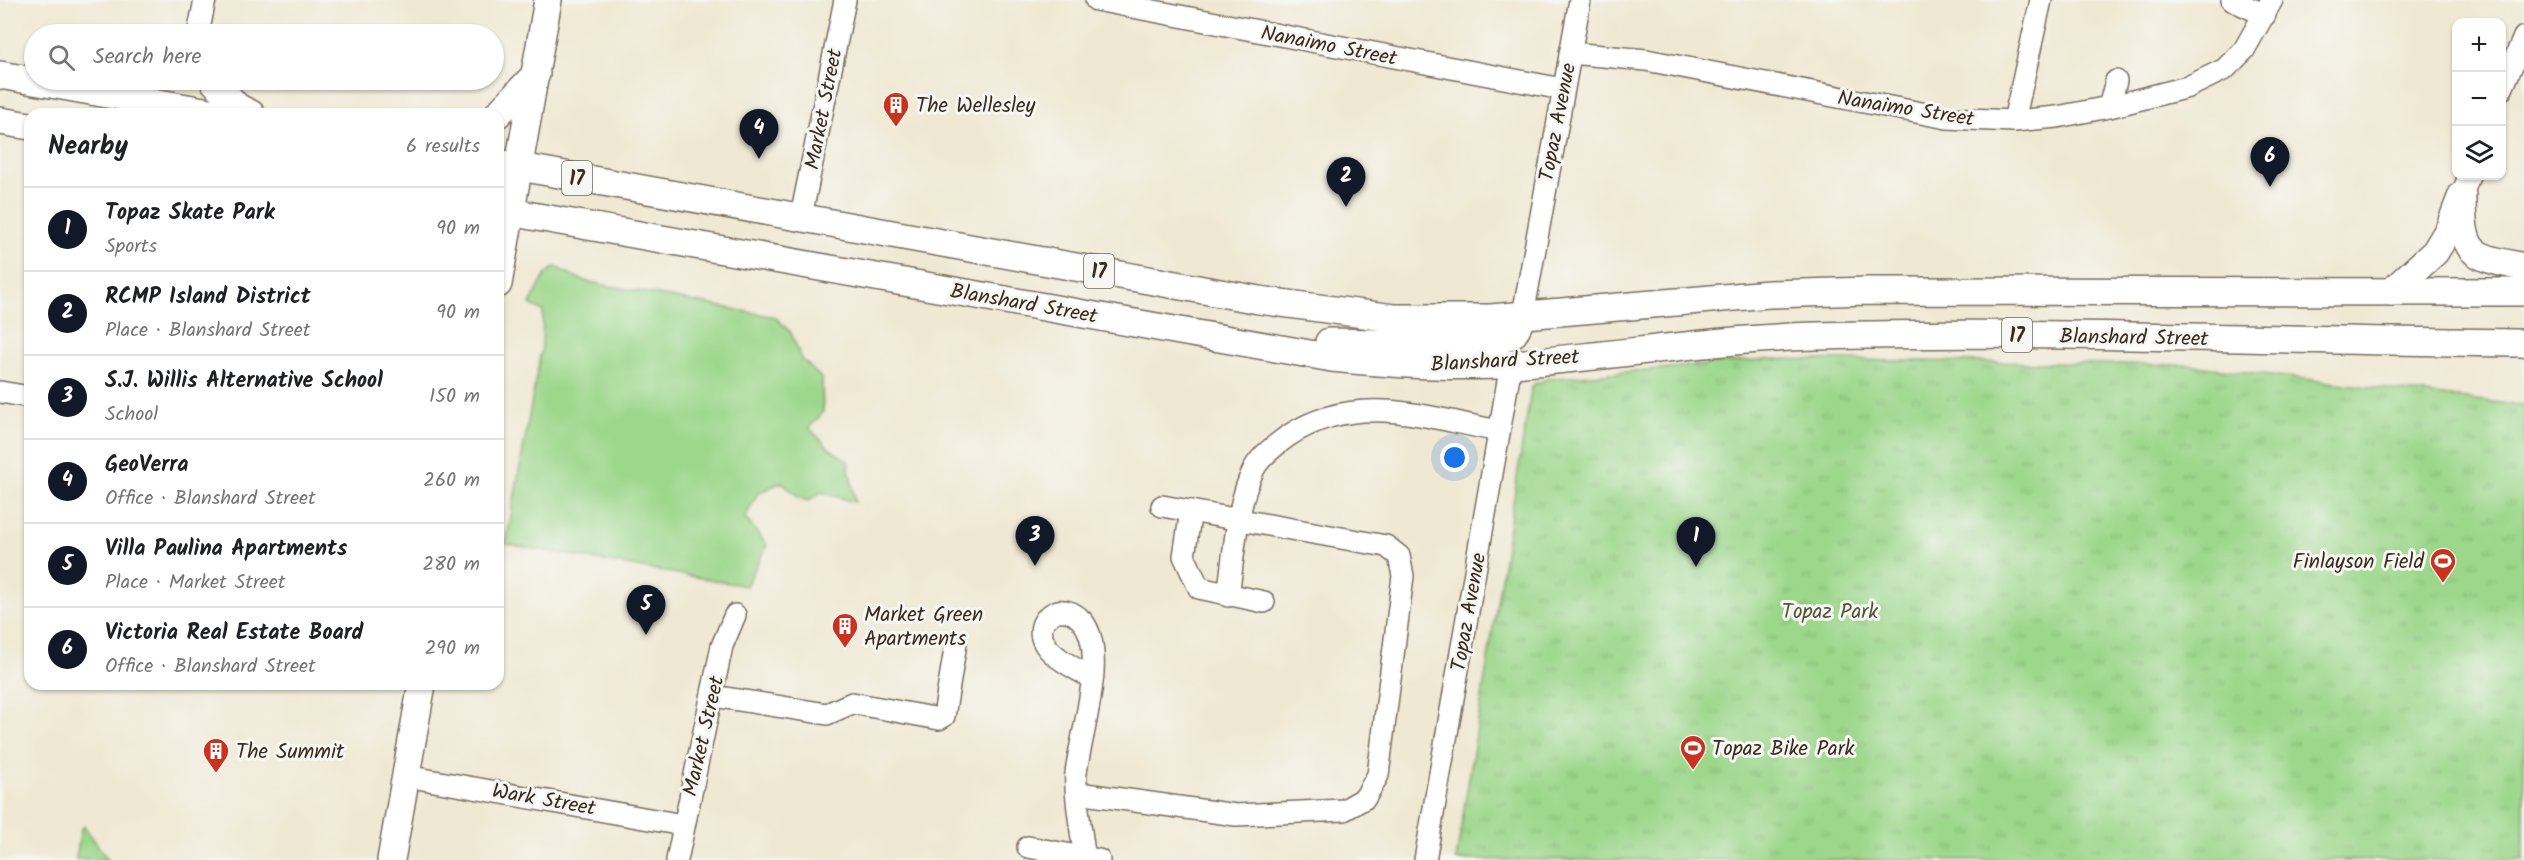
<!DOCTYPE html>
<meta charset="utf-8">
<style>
:root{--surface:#fff;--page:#f6f6f6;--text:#202124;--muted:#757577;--line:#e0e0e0;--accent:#111827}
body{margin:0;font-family:Kalam,sans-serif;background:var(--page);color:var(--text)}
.controls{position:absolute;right:18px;top:18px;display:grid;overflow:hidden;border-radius:12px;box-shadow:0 2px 4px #0004}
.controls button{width:54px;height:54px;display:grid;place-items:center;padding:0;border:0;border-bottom:2px solid var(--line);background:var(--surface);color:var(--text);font:30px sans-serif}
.you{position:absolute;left:1455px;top:458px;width:21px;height:21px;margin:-15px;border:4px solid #fff;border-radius:50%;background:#1a73e8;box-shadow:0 0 0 9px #1a73e833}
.badge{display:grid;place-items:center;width:39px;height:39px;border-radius:50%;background:var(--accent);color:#fff;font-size:20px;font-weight:700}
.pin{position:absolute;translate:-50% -50px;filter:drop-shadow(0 2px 3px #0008)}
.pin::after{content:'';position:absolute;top:32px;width:21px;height:18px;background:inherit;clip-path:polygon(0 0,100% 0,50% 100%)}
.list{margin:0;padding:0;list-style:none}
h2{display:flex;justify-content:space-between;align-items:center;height:78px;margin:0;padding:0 24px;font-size:26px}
h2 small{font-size:20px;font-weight:400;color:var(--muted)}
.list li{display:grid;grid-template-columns:39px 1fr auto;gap:18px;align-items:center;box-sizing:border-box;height:84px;padding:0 24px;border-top:2px solid var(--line)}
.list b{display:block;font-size:22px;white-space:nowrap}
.list p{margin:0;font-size:20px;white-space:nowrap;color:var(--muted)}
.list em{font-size:20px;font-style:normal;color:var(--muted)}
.icon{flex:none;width:33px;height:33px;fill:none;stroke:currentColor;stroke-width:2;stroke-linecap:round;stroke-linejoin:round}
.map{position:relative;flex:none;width:2524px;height:860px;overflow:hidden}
.search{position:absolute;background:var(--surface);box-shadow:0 2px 4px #0004;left:24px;top:24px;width:480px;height:66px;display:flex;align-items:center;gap:15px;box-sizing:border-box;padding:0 21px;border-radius:33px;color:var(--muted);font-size:22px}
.panel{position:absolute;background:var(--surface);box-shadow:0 2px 4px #0004;left:24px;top:108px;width:480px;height:582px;border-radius:18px}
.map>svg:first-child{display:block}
.green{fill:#9cd78b;stroke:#6c8054;stroke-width:1.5}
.park{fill:url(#park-tufts);stroke:#6c8054;stroke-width:1.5}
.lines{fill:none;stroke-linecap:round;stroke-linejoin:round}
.minor-casing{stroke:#7a6c5d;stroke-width:24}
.major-casing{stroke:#7a6c5d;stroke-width:30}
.minor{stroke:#fff;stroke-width:21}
.major{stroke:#fff;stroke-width:27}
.labels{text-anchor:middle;stroke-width:6;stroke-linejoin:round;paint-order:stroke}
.shield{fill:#f6f6f2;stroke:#73675e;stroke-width:1.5}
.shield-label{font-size:20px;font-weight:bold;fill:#3b2a1e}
.street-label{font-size:21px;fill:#3b2a1e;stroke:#f6f6f2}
.poi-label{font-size:21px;fill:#3b2a1e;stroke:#f6f6f2;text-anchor:start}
.park-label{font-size:21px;fill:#535539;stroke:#f6f6f2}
</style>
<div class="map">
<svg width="2524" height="860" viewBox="0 0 2524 860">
<defs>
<pattern id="park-tufts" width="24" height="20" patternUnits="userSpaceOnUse" patternTransform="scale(1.5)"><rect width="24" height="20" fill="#9cd78b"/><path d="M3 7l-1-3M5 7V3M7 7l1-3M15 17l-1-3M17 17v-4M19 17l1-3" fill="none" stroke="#87b978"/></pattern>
</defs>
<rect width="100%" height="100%" fill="#f6f6f2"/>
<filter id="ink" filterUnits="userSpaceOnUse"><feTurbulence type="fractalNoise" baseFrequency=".0167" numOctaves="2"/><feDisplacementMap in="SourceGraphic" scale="12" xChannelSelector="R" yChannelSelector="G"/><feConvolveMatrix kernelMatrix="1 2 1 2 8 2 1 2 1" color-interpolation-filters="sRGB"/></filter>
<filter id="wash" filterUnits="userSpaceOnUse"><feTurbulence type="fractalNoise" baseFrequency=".008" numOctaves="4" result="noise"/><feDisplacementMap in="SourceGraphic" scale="24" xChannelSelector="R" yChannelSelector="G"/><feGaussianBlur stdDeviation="1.35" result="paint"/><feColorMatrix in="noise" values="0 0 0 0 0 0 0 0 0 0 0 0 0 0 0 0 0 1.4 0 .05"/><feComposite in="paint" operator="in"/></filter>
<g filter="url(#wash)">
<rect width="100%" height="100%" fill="#efe8d2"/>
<!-- green -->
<g class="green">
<path d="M555,267l29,14 191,36 16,16 10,25 21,21 1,33 -14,16 20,20 19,13 7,41 -34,-10 -13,9 -8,-3 -18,-16 -24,11 -13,25 22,27 -21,41 -240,-42 36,-199 1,-34 -13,-7 16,-30z"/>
<path d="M84,826l24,34 -32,-1 5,-30z"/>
</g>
<!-- park -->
<path class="park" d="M1770,359l419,6 335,41v454h-1068l75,-470 3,-6 13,-5z"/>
</g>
<g filter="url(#ink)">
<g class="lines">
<!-- minor casing -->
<g class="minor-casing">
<g id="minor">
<path d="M1096,0l466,89"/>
<path d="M2232,0l33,15"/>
<path d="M198,34l7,-34"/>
<path d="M1570,53l76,7 301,58 67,3 43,-4 52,-10 79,-20 37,-18 19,-19 28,-50"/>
<path d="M2502,89l22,-52"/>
<path d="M2109,107l7,-26"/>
<path d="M2014,121l27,-121"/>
<path d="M2462,195l7,-19"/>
<path d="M801,217l44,-217"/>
<path d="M1523,315l57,-315"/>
<path d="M0,392l30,5"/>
<path d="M1191,511l-7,45 15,32 65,14"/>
<path d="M1228,596c6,-39 8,-94 27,-129 7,-12 22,-23 33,-31 68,-45 137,-19 211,-5"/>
<path d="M713,696l114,18 25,-11 87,16 5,-3 12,-73"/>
<path d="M406,776l277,49"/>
<path d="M1078,793l158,22 108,-5 21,-12 13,-23 25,-199 -4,-20 -13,-10 -224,-40"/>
<path d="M1028,847l71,13"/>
<path d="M1084,855c-2,-24 -10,-58 -8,-82 4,-37 35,-128 3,-155 -5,-5 -13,-8 -21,-7 -7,2 -14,8 -16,15 -7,25 33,42 50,52"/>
<path d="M677,860l45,-214 13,-31"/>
<path d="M1425,860l86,-496"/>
</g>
</g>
<!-- major casing -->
<g class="major-casing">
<g id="major">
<path d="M0,75l221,39"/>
<path d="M213,80l24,27 14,7"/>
<path d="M498,114l38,-40"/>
<path d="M0,121l30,5"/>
<path d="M498,163l761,137 135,18h97l278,-24 99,-3 656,1"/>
<path d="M2462,201c1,57 11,55 62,66"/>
<path d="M498,210l834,148c60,6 120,10 180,6 102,-8 202,-25 304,-28 236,-6 472,5 708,7"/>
<path d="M498,284l50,-284"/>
<path d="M2391,292l44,-40 14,-23 13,-34"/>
<path d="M1329,342l96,2 77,-5 12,-6 9,-18"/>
<path d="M391,860l31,-176"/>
</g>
</g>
<!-- minor -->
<use href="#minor" class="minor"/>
<!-- major -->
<use href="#major" class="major"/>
</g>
</g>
<!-- icons -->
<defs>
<g id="building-pin" transform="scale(1.35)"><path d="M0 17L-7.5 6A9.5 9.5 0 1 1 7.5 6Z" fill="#c8321e" stroke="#f6f6f2"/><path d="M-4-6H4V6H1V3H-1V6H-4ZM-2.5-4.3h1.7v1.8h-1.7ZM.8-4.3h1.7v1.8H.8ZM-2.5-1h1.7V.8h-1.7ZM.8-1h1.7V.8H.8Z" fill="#fff"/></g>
<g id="stadium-pin" transform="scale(1.35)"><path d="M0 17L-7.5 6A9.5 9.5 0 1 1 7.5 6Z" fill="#c8321e" stroke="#f6f6f2"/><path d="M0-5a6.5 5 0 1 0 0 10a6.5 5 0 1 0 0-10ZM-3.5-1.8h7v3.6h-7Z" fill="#fff"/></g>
</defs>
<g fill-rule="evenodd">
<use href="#building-pin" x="896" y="105"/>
<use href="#stadium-pin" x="2443" y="561"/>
<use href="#building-pin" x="845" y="626"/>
<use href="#stadium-pin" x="1693" y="748"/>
<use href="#building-pin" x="216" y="751"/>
</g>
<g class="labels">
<!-- shield labels -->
<g class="shield">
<rect x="562" y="161" width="30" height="34" rx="4.5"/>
<rect x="1084" y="254" width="30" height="34" rx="4.5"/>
<rect x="2002" y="318" width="30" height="34" rx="4.5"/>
</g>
<g class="shield-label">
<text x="577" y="185">17</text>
<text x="1099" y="278">17</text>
<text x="2017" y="342">17</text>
</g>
<!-- street labels -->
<g class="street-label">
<text transform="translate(1329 45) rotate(11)" y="7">Nanaimo Street</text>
<text transform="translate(1906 108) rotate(9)" y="7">Nanaimo Street</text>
<text transform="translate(823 109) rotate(-79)" y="7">Market Street</text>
<text transform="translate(1557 122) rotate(-79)" y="7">Topaz Avenue</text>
<text transform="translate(1024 303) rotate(10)" y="7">Blanshard Street</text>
<text transform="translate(2134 337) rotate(1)" y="7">Blanshard Street</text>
<text transform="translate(1505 360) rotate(-3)" y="7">Blanshard Street</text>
<text transform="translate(1468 612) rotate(-80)" y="7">Topaz Avenue</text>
<text transform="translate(703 736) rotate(-77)" y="7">Market Street</text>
<text transform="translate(544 799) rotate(10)" y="7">Wark Street</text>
</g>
<!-- poi labels -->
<g class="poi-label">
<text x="916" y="112">The Wellesley</text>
<text x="2424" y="568" text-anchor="end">Finlayson Field</text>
<text x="864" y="621">Market Green<tspan x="864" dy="24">Apartments</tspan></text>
<text x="1712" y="755">Topaz Bike Park</text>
<text x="236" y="758">The Summit</text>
</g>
<!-- park labels -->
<g class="park-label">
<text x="1830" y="618">Topaz Park</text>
</g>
</g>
</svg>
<div class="controls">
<button>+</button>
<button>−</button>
<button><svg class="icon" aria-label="layers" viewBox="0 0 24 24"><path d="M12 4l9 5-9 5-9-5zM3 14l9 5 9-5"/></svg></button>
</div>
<div class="you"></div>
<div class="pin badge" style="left:1696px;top:567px">1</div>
<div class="pin badge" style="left:1346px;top:207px">2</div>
<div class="pin badge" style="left:1035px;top:566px">3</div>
<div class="pin badge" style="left:759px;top:159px">4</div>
<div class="pin badge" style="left:646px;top:635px">5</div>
<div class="pin badge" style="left:2270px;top:187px">6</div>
<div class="search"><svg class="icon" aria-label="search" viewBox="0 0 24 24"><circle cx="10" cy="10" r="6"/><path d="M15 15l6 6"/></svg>Search here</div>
<section class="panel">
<h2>Nearby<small>6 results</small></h2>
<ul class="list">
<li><span class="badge">1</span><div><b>Topaz Skate Park</b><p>Sports</p></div><em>90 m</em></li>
<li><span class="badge">2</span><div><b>RCMP Island District</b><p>Place · Blanshard Street</p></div><em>90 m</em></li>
<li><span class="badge">3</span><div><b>S.J. Willis Alternative School</b><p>School</p></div><em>150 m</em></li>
<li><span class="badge">4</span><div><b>GeoVerra</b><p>Office · Blanshard Street</p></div><em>260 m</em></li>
<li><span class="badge">5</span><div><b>Villa Paulina Apartments</b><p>Place · Market Street</p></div><em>280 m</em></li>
<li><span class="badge">6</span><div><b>Victoria Real Estate Board</b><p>Office · Blanshard Street</p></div><em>290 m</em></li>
</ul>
</section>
</div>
